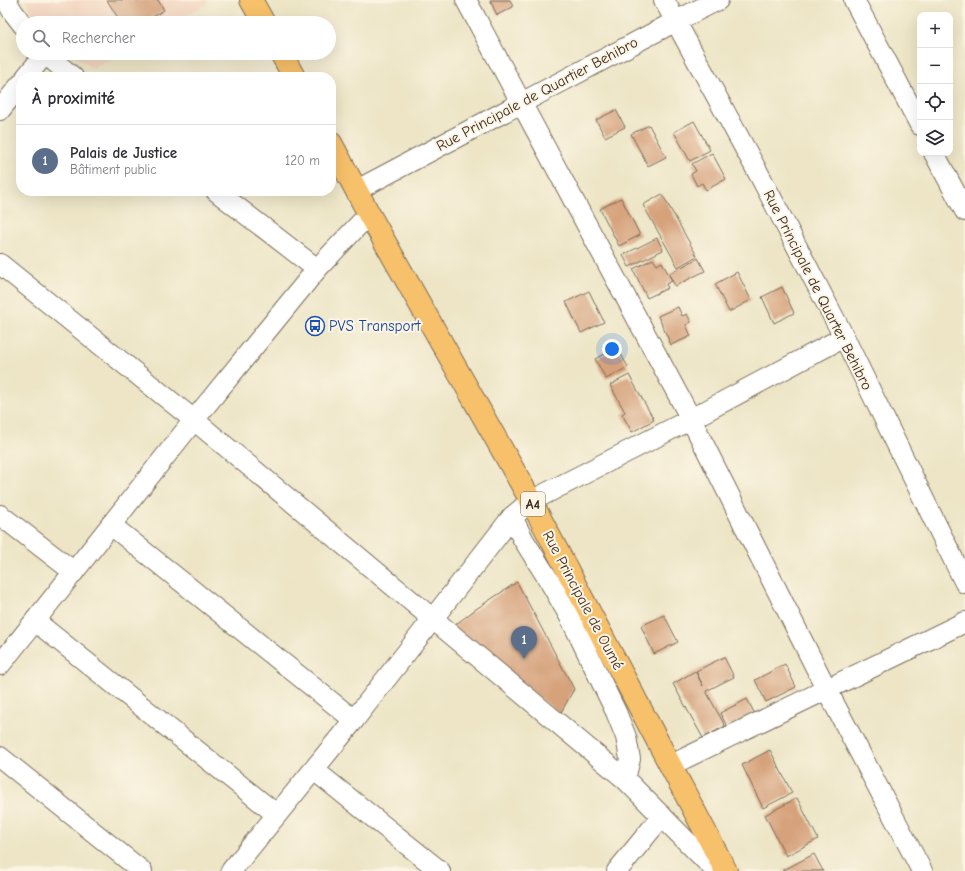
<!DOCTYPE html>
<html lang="fr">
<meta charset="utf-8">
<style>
:root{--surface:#fff;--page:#f7f7f7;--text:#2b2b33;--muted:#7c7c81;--line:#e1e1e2;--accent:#1a73e8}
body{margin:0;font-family:"Comic Neue",sans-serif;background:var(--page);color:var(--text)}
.controls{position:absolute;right:12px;top:12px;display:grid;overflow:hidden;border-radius:8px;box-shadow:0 4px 16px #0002}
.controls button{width:36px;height:36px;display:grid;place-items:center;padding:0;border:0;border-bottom:1px solid var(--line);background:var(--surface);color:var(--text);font:20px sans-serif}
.you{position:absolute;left:612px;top:349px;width:14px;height:14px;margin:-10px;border:3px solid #fff;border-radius:50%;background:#1a73e8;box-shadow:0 0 0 6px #1a73e833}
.badge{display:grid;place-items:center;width:26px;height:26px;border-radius:50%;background:var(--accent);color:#fff;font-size:13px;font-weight:700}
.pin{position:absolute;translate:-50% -33px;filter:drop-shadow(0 1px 2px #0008)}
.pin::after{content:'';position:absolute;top:21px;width:14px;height:12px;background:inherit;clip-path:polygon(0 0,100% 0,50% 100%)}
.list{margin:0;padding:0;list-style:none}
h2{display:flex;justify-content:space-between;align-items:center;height:52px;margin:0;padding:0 16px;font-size:17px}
h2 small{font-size:13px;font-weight:400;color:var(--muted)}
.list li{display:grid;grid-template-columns:26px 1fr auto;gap:12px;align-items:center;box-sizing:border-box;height:72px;padding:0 16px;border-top:1px solid var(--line)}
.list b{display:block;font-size:15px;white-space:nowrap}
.list p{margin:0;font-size:13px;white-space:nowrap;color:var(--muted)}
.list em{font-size:13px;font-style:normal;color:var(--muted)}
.icon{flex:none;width:22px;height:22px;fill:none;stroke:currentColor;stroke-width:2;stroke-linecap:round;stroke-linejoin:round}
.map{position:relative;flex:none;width:965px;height:871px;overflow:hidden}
.search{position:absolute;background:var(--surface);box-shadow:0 4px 16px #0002;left:16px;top:16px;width:320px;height:44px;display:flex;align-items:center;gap:10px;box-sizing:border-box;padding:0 14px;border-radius:22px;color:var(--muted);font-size:15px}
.panel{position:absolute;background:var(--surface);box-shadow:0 4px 16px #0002;left:16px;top:72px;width:320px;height:124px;border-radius:16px}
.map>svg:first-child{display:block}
.built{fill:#f2d4be}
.building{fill:#d6a27b}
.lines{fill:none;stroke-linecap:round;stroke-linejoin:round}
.minor-casing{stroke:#796b59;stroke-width:22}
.major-casing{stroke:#796b59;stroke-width:24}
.minor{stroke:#fff;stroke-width:20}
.major{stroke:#f7c06b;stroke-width:22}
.labels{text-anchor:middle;stroke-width:4;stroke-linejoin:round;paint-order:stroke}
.shield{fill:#fcf5e5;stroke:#75675a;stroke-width:1}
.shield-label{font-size:14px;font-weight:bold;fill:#3b2a1e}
.street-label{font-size:15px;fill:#3b2a1e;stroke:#fcf5e5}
.transit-label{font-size:15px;fill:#164399;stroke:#fcf5e5;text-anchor:start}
</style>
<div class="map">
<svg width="965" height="871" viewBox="0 0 965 871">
<rect width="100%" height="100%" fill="#fcf5e5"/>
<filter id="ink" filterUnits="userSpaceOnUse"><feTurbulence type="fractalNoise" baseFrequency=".025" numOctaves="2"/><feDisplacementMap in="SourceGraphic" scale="8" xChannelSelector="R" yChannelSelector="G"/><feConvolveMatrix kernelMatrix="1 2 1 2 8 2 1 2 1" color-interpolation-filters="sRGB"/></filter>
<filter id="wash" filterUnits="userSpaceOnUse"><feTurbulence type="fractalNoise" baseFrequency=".012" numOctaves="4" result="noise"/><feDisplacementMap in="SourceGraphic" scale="16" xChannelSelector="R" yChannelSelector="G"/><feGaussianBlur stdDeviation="0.9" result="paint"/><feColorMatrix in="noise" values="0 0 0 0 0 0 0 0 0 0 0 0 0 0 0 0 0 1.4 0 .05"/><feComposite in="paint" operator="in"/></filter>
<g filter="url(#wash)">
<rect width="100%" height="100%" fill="#ede5c6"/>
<!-- built -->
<g class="built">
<path d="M26,0h180l2,3 -35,20h-134z"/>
<path d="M71,53h50l-28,16z"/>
</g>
<g id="blocks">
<!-- building -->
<g class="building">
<path d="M107,0h51l6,10 -21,13h-22z"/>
<path d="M490,0h20l3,7 -16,8z"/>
<path d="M616,110l9,17 -20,10 -9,-17z"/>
<path d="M694,121l16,29 -20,11 -16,-29z"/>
<path d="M649,125l17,32 -18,9 -17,-32z"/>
<path d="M712,153l14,26 -20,11 -4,-7 -5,3 -6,-12 5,-3 -4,-7z"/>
<path d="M662,194l35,62 -19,11 -35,-62z"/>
<path d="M621,198l19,37 -21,11 -19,-37z"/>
<path d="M657,238l6,12 -34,17 -6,-12z"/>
<path d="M698,258l7,13 -30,15 -6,-12z"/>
<path d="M653,259l4,6 5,-3 10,19 -6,3 2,4 -21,10 -14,-29z"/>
<path d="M737,272l14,28 -22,12 -14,-28z"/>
<path d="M782,287l12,26 -20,10 -12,-26z"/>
<path d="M589,291l15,31 -23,11 -15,-31z"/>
<path d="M678,307l4,9 5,-2 4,8 -5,3 5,11 -20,9 -13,-29z"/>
<path d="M617,347l11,20 -22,12 -11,-20z"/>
<path d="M629,375l25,45 -22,12 -10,-18 3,-2 -15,-27z"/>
<path d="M517,582l57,107 -14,25 -109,-86 25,-19z"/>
<path d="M664,615l14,27 -24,12 -13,-28z"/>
<path d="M724,657l10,20 -28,14 19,35 -22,12 -30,-54 22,-13 8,15 -7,-15z"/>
<path d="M785,664l11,23 -30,15 -11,-22z"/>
<path d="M747,699l8,15 -27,14 -8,-15z"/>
<path d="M770,750l22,43 -29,15 -21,-43z"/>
<path d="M797,798l21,41 -32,17 -21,-41z"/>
<path d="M814,854l9,17h-41z"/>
</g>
</g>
</g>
<g filter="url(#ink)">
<use href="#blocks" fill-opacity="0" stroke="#796b59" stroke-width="1"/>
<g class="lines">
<!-- minor casing -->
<g class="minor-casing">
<g id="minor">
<path d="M6,0l7,12 10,13"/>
<path d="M466,0l225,419 136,271 95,181"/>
<path d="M664,0l97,178 83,159 121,246"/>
<path d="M854,0l66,125"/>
<path d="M44,53l29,24"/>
<path d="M26,77l19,-23"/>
<path d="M0,110l21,-26"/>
<path d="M934,153l31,58"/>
<path d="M357,190l319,-169 42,-21"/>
<path d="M216,191l101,78"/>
<path d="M0,264l194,156 431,359 91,92"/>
<path d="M0,515l74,57"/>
<path d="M512,517l11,22 27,43 20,35 46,95 10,25 4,22 -5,20"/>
<path d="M111,525l243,195"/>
<path d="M35,621l241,193"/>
<path d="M0,665l194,-245 123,-151 52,-55"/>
<path d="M0,757l142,114"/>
<path d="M671,765l294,-143"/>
<path d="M314,770l126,101"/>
<path d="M231,871l123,-151 158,-203 19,-16 160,-82 153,-82"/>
<path d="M617,871l45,-55"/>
</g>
</g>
<!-- major casing -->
<g class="major-casing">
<g id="major">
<path d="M251,0l13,23"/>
<path d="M281,53l13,24"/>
<path d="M331,143l38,71 162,287 195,370"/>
</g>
</g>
<!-- minor -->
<use href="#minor" class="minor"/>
<!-- major -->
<use href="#major" class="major"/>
</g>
</g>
<!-- icons -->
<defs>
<g id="bus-ring" transform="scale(1)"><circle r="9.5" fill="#fcf5e5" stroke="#1a4fb4" stroke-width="1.5"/><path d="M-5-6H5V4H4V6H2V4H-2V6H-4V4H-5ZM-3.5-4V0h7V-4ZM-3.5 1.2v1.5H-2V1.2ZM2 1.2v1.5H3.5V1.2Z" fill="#1a4fb4"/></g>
</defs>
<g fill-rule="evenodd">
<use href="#bus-ring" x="315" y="326"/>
</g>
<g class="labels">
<!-- shield labels -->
<rect class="shield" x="521" y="492" width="24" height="24" rx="3"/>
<g class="shield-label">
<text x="533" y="509">A4</text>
</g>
<!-- street labels -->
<g class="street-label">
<text transform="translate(537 94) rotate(-28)" y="5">Rue Principale de Quartier Behibro</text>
<text transform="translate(818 290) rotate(63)" y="5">Rue Principale de Quarter Behibro</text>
<text transform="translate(583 600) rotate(62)" y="5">Rue Principale de Oumé</text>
</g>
<!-- transit labels -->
<g class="transit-label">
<text x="329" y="331">PVS Transport</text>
</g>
</g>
</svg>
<div class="controls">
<button>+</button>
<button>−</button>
<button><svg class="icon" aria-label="locate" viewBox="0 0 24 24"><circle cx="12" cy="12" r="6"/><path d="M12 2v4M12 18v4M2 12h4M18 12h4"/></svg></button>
<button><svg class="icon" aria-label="layers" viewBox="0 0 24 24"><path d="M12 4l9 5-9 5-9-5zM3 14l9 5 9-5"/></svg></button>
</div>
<div class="you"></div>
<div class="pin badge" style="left:524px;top:659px;background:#5c6f8a">1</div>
<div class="search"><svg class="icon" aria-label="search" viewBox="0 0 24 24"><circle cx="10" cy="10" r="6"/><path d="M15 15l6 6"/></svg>Rechercher</div>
<section class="panel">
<h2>À proximité<small></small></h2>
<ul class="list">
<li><span class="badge" style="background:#5c6f8a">1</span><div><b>Palais de Justice</b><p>Bâtiment public</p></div><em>120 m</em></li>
</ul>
</section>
</div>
